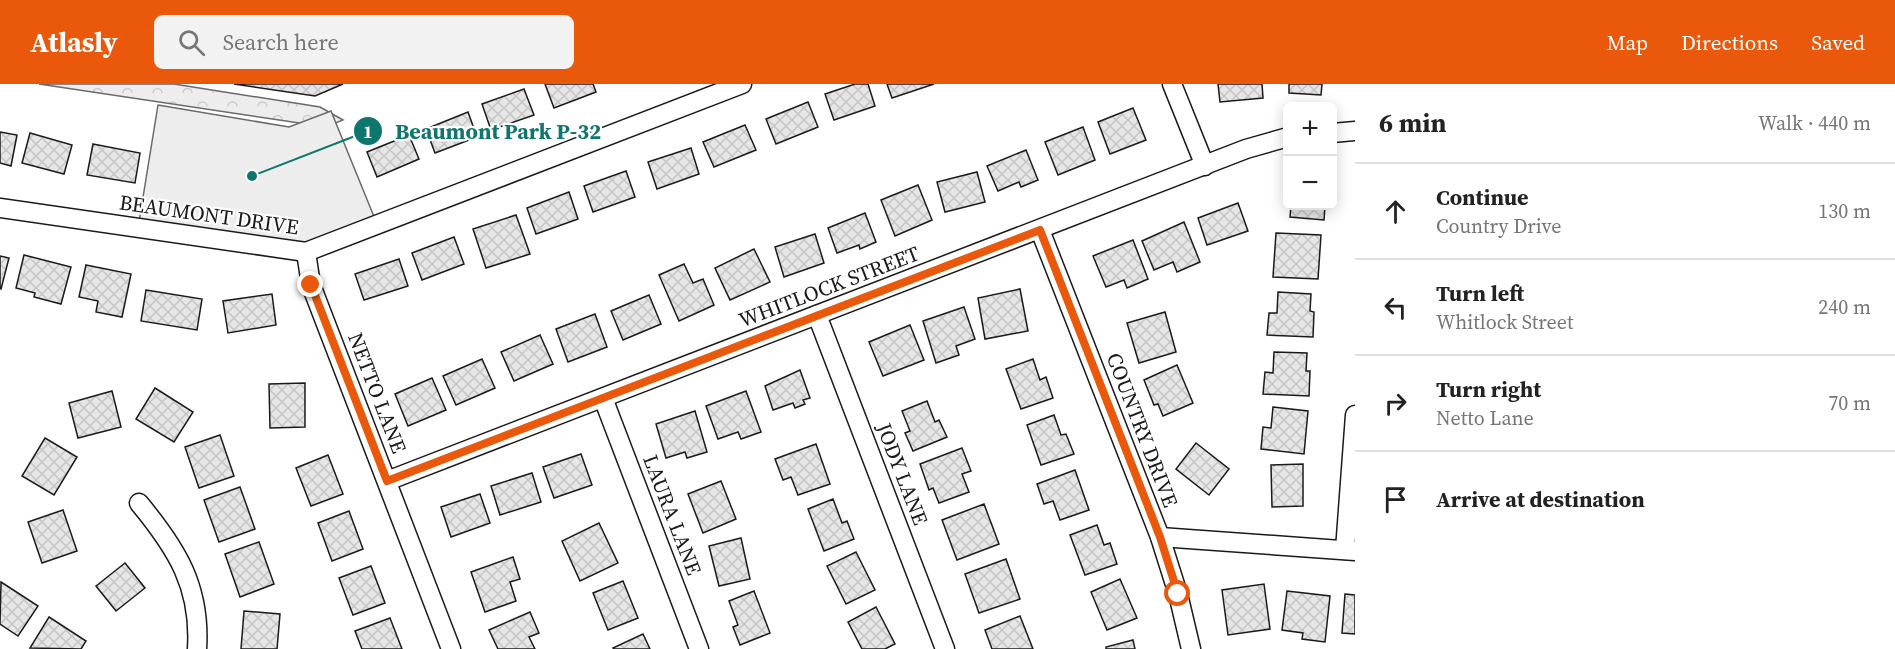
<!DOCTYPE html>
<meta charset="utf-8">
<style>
:root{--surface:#fff;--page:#f2f2f2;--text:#222;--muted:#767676;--line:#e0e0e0;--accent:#ea580c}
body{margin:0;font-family:"Source Serif 4",serif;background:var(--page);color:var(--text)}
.controls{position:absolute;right:18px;top:18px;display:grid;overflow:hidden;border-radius:9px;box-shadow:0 3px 15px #0003}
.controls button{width:54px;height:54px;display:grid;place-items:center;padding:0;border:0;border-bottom:2px solid var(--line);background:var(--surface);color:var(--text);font:30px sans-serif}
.stop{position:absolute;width:18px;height:18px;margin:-14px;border:4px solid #ea580c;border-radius:50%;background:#fff}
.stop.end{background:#ea580c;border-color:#fff;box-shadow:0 2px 6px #0008}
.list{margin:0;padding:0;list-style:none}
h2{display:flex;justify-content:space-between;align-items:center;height:78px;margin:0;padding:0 24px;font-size:26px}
h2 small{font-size:20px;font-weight:400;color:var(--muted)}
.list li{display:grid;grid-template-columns:39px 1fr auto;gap:18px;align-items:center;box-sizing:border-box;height:96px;padding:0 24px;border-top:2px solid var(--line)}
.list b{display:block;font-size:22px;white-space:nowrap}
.list p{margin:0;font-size:20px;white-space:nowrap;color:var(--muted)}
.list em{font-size:20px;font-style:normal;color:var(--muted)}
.icon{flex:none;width:33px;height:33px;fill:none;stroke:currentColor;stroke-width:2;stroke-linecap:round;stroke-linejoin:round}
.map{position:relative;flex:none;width:1355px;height:565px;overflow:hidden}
header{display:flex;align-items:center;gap:36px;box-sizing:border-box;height:84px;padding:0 30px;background:var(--accent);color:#fff}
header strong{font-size:28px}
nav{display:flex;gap:33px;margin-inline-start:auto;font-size:21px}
.search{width:420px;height:54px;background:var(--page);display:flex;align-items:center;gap:15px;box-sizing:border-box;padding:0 21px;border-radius:9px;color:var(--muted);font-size:22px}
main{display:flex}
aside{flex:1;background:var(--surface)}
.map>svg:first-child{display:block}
.forest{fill:url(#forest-crowns);stroke:#6a6a6a;stroke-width:1.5}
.built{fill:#ededed;stroke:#6a6a6a;stroke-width:1.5}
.building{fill:url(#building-cross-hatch);stroke:#1a1a1a;stroke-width:1.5}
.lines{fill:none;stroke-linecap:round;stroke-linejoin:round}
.street-casing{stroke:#1a1a1a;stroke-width:21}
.street{stroke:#fff;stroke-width:18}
.route{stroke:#ea580c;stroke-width:8}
.labels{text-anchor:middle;stroke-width:4.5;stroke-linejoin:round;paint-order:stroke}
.street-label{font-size:21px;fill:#1a1a1a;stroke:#fff}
.leader{fill:none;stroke:#0f766e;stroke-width:2}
.callout-dot{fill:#0f766e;stroke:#fff;stroke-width:2}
.mark-label{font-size:18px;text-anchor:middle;font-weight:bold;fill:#fff}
.callout-label{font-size:22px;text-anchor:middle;font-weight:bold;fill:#0f766e;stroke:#fff;stroke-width:4.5;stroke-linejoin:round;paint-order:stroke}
</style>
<header>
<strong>Atlasly</strong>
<div class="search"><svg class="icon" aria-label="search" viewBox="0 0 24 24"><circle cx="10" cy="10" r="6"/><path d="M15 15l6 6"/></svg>Search here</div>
<nav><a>Map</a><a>Directions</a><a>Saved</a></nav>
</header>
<main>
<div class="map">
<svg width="1355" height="565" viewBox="0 0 1355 565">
<defs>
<pattern id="forest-crowns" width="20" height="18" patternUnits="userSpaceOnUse" patternTransform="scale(1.5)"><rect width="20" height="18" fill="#ededed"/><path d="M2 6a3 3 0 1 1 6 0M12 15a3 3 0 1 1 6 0" fill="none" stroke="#cbcbcb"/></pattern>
<pattern id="building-cross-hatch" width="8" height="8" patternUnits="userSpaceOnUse" patternTransform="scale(1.5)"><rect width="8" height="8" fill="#e6e6e6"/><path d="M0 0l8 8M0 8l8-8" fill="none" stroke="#c5c5c5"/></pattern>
</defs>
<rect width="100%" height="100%" fill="#fff"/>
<!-- forest -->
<path class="forest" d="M39,0h135l146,23 23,13 -17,7z"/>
<!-- built -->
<path class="built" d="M158,21l131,22 42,-16 46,113 -71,28 -168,-24z"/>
<!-- building -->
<g class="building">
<path d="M234,0h109l-28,12z"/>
<path d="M545,0h48l3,8 -42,16z"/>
<path d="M855,0h13l7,22 -41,14 -9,-26z"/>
<path d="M887,0h47l-42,14z"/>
<path d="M1218,0h44l1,14 -43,4z"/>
<path d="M1289,0h33l-1,11 -32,-2z"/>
<path d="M524,5l10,26 -43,15 -9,-26z"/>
<path d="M808,18l10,25 -42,17 -10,-25z"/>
<path d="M1133,24l13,32 -36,14 -12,-32z"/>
<path d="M468,28l9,25 -42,16 -9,-24z"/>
<path d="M745,41l11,25 -42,17 -11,-25z"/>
<path d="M1083,43l12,33 -37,15 -13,-33z"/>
<path d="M0,48l17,3 -6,31 -11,-3z"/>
<path d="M30,49l42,12 -8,29 -42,-11z"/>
<path d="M409,51l10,24 -42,18 -10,-25z"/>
<path d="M93,60l47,9 -5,30 -48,-8z"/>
<path d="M691,64l8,26 -42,15 -9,-27z"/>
<path d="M1026,66l12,30 -17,7 -2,-5 -21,9 -11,-25z"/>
<path d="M626,87l9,26 -42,15 -9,-26z"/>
<path d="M977,88l8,30 -40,10 -8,-30z"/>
<path d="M918,101l14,35 -37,16 -14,-36z"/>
<path d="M569,108l9,27 -42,15 -9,-26z"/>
<path d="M1238,119l10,28 -41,14 -9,-27z"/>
<path d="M1291,122h34l-1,14 -34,-3z"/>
<path d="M865,129l11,29 -16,7 -1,-4 -22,8 -9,-25z"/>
<path d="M516,131l14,39 -44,14 -13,-39z"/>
<path d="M1184,138l16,40 -23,10 -4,-10 -19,8 -12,-29z"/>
<path d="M1276,149l45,2 -3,44 -45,-2z"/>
<path d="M815,150l9,29 -40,14 -9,-30z"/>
<path d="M454,153l10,27 -42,16 -10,-27z"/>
<path d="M1133,156l15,39 -21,9 -3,-8 -18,7 -13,-31z"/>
<path d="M754,165l16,33 -40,18 -15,-32z"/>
<path d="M24,171l47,12 -10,37 -27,-7 1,-4 -19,-5z"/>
<path d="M0,172l9,2 -8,31 -1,-1z"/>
<path d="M399,175l9,27 -44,14 -9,-26z"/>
<path d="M684,180l9,19 10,-4 11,26 -35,16 -20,-46z"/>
<path d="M86,181l45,9 -9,43 -26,-5 2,-11 -19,-4z"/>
<path d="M1020,205l8,42 -43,8 -7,-41z"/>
<path d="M146,206l56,9 -5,31 -56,-9z"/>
<path d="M1278,208l33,2 -1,17 4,1 -1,25 -46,-2 2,-22h8z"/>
<path d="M272,210l4,31 -48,8 -5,-32z"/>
<path d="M649,211l12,29 -38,16 -12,-29z"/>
<path d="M964,223l11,32 -19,7 3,9 -23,8 -13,-42z"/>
<path d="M1165,228l11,40 -37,11 -12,-40z"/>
<path d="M595,230l12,33 -39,15 -12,-33z"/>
<path d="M910,241l14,35 -41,16 -14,-34z"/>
<path d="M540,251l13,29 -39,17 -13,-29z"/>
<path d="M1274,268l33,1 -1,18h4l-1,25 -46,-2 2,-22 8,1z"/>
<path d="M482,275l13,29 -39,17 -13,-29z"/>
<path d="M1033,275l7,21 6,-3 7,21 -32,11 -15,-40z"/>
<path d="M1177,281l16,38 -30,13 -5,-12 -4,1 -10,-25z"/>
<path d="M800,286l10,28 -7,2 2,4 -10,4 -2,-5 -20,7 -8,-24z"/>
<path d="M432,294l14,32 -38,16 -13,-32z"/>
<path d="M305,299v44l-35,1 -1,-44z"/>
<path d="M155,304l38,24 -19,30 -38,-23z"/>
<path d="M112,307l9,36 -43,11 -9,-35z"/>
<path d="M746,307l15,41 -20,7 -3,-7 -20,7 -12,-33z"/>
<path d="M927,317l8,21 4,-2 8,17 -34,14 -8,-18 5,-2 -8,-20z"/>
<path d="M1273,323l35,4 -4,43 -43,-5 2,-22 8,1z"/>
<path d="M695,327l12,41 -20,6 -2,-6 -19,6 -10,-34z"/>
<path d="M1054,331l7,20 5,-1 8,20 -33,11 -14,-40z"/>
<path d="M220,351l14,41 -35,12 -14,-41z"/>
<path d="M45,354l32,19 -23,38 -32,-19z"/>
<path d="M1196,359l33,26 -20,26 -33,-26z"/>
<path d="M816,360l14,40 -32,11 -7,-18 -8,3 -8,-21z"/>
<path d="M962,364l9,23 -9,3 7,18 -30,11 -6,-15 -4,2 -9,-26z"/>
<path d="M581,370l11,31 -38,13 -11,-31z"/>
<path d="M328,371l15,39 -32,12 -15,-38z"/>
<path d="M1303,380v42l-31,1 -1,-42z"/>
<path d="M1075,386l14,40 -29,10 -7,-19 -9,3 -7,-20z"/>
<path d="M532,389l9,29 -41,13 -9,-29z"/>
<path d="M721,397l15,38 -33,14 -15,-39z"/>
<path d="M240,403l15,42 -36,13 -15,-42z"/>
<path d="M480,410l10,29 -39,14 -10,-30z"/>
<path d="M833,415l9,24 5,-2 7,18 -30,12 -16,-42z"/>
<path d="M984,420l15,40 -42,16 -15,-40z"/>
<path d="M63,426l14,41 -35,12 -14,-41z"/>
<path d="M349,427l14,38 -31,12 -14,-38z"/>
<path d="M599,439l19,40 -38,18 -18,-40z"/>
<path d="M1097,441l7,20 6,-2 7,21 -32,11 -15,-40z"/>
<path d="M741,454l9,41 -31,7 -10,-40z"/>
<path d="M259,458l15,42 -34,13 -15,-43z"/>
<path d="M856,468l19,38 -29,14 -19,-38z"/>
<path d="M513,473l7,22 -10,3 6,19 -31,11 -14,-40z"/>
<path d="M1006,475l14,40 -41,14 -14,-39z"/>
<path d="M125,479l20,25 -29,23 -20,-25z"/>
<path d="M371,482l14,37 -32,12 -14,-37z"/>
<path d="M1120,495l17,39 -30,12 -16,-38z"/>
<path d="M623,497l15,37 -30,12 -15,-37z"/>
<path d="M1,498l37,24 -20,30 -18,-12z"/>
<path d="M1264,500l6,45 -42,6 -6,-45z"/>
<path d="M754,507l16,42 -30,12 -7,-18 5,-2 -9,-24z"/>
<path d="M1287,507l43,5 -5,46 -23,-3 1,-6 -21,-3z"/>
<path d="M1345,510l10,1v39l-13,-1z"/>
<path d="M876,523l19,37 -10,5h-23l-14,-27z"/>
<path d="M244,527l36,3 -3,35h-36z"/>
<path d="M530,528l9,21 -10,4 6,12h-37l-9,-19z"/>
<path d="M1020,532l13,33h-41l-7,-19z"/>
<path d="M49,533l37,24 -5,8 -51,-1z"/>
<path d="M390,534l12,31h-40l-7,-18z"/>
<path d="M643,550l7,15h-36l-1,-1z"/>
<path d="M1133,556l2,9h-29v-2z"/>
</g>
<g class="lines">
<!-- street casing -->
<g class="street-casing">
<g id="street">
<path d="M1172,0l33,82"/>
<path d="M1332,49l23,-2"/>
<path d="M0,124l306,44 436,-168"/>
<path d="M1040,146l120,307 18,57 13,55"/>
<path d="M306,168l5,33 140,364"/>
<path d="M817,231l128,334"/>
<path d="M603,314l96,251"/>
<path d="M387,397l859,-332 42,-12"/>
<path d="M139,419c38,46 62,84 58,146"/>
<path d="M1160,453l195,14"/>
<path d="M1345,466l10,-135"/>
</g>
</g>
<!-- street -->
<use href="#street" class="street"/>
</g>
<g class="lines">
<!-- route -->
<path class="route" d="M311,201l76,196 653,-251 120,307 18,57"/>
</g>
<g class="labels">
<!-- street labels -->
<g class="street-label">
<text transform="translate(209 131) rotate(8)" y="7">BEAUMONT DRIVE</text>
<text transform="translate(829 203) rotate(-21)" y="7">WHITLOCK STREET</text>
<text transform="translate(377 309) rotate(69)" y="7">NETTO LANE</text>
<text transform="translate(1142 346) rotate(69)" y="7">COUNTRY DRIVE</text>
<text transform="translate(902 390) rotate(69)" y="7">JODY LANE</text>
<text transform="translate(672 431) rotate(69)" y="7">LAURA LANE</text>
</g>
</g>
<!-- callouts -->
<path class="leader" d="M252 92L368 47"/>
<g class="callout-dot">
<circle cx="252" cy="92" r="6"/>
<circle cx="368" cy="47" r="15"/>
</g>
<g class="mark-label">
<text x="368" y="54">1</text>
</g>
<g class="callout-label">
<text x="498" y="55">Beaumont Park P-32</text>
</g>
</svg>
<div class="controls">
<button>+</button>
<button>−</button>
</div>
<div class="stop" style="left:1178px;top:510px"></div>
<div class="stop end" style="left:311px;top:201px"></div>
</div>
<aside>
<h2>6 min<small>Walk · 440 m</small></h2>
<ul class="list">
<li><svg class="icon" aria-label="ahead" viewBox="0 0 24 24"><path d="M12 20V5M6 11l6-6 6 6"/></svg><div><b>Continue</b><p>Country Drive</p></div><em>130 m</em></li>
<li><svg class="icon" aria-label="left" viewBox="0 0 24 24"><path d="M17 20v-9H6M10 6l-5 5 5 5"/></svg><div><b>Turn left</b><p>Whitlock Street</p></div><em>240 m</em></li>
<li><svg class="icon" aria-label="right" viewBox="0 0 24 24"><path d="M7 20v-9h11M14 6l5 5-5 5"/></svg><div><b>Turn right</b><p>Netto Lane</p></div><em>70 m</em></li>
<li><svg class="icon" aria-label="arrive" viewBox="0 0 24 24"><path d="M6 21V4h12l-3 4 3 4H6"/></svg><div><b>Arrive at destination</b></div></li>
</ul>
</aside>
</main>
